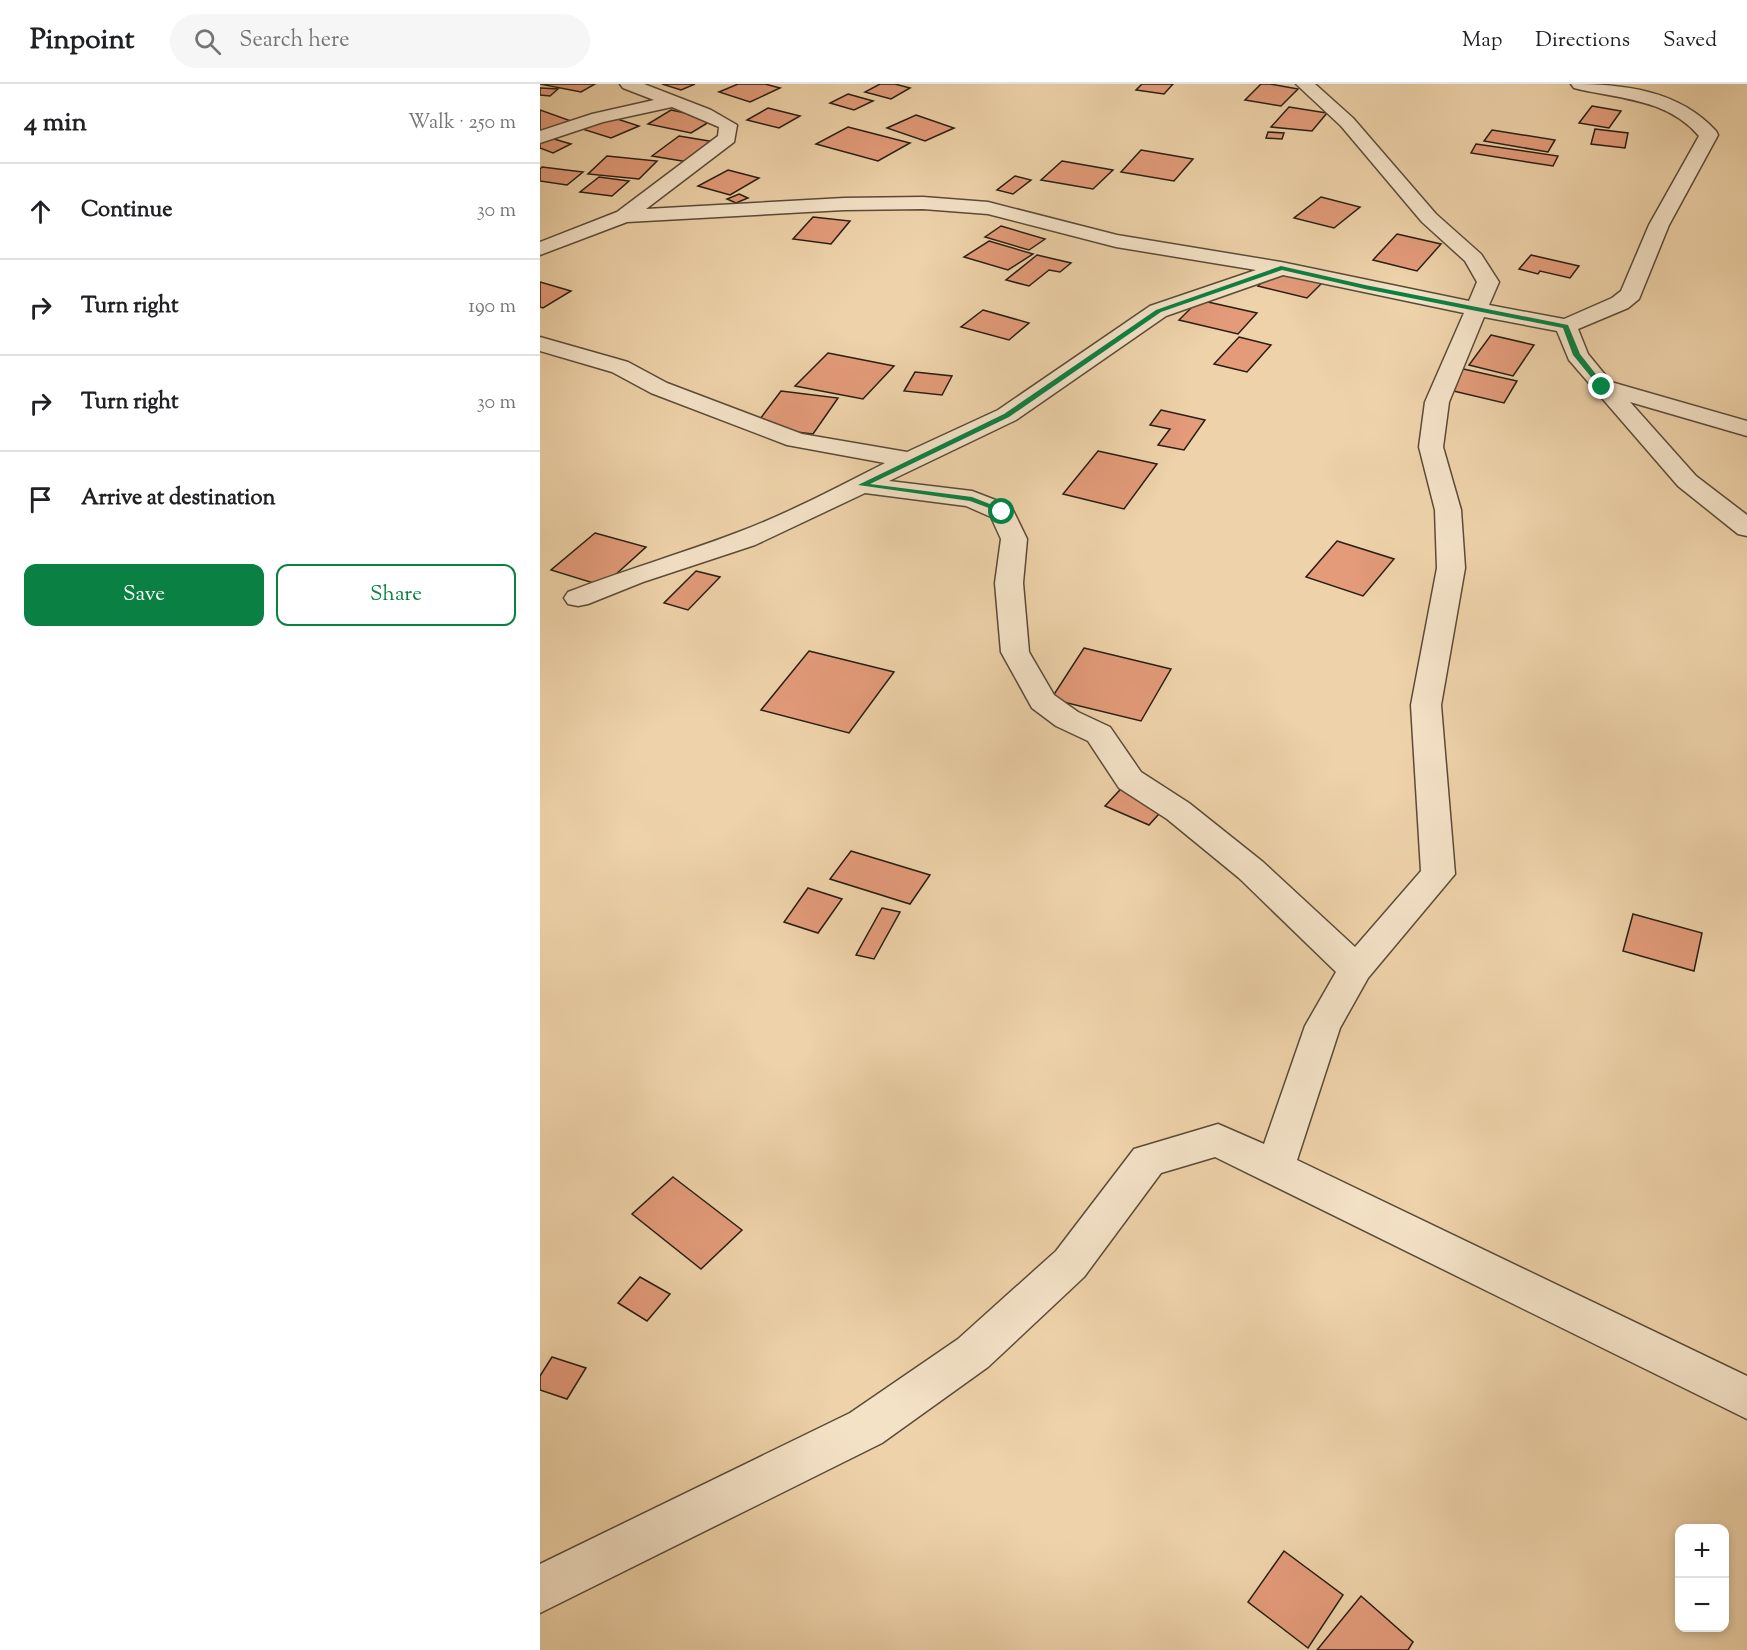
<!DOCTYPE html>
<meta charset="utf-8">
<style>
:root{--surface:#fff;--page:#f6f6f6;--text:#202124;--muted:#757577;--line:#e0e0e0;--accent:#0b8043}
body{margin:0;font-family:"Sorts Mill Goudy",serif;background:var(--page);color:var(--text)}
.controls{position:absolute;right:18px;bottom:18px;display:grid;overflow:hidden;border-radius:12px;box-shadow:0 3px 9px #0003}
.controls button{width:54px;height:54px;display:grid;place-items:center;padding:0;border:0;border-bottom:2px solid var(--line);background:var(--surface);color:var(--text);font:30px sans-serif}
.stop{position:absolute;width:18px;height:18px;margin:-14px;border:4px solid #0b8043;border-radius:50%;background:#fff}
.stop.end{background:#0b8043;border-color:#fff;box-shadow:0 2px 6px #0008}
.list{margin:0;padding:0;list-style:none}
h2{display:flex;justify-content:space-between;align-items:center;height:78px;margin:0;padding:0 24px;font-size:26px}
h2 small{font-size:20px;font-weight:400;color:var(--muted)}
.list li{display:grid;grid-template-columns:39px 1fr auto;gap:18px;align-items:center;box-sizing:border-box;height:96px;padding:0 24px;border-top:2px solid var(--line)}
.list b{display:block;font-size:22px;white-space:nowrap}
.list em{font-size:20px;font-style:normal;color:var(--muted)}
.actions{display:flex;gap:12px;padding:18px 24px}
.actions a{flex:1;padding:14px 0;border:2px solid var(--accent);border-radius:12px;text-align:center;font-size:21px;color:var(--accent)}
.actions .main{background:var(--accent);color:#fff}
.icon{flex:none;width:33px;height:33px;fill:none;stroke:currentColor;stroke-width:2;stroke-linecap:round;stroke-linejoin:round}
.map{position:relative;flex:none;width:1207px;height:1566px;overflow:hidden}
header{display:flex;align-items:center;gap:36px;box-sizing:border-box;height:84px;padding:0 30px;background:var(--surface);border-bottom:2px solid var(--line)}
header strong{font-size:28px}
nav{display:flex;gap:33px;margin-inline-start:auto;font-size:21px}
.search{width:420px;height:54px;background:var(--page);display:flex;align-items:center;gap:15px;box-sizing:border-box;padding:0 21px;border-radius:33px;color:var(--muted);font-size:22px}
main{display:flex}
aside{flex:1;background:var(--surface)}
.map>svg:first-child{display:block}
.building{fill:#e39b7a;stroke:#281e12;stroke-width:1.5}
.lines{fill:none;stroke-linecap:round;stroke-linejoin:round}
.minor-casing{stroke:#5a4b38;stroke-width:3}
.minor{fill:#f4e2c7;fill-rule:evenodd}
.route{fill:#0b8043}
</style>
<header>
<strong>Pinpoint</strong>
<div class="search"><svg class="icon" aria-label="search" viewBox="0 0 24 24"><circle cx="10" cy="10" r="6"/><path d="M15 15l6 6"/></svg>Search here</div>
<nav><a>Map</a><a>Directions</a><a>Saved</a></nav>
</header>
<main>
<aside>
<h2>4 min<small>Walk · 250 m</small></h2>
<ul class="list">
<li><svg class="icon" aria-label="ahead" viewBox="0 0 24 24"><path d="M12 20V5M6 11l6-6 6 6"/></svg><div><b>Continue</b></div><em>30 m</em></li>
<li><svg class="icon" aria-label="right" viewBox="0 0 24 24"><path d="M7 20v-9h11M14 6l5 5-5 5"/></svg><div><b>Turn right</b></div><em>190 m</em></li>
<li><svg class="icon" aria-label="right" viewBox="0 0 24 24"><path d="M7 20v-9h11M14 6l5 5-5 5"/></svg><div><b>Turn right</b></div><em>30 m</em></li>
<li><svg class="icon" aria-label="arrive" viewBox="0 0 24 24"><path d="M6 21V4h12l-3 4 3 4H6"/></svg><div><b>Arrive at destination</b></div></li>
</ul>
<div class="actions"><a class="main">Save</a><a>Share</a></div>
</aside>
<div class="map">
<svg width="1207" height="1566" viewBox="0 0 1207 1566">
<rect width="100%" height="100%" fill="#eed2a9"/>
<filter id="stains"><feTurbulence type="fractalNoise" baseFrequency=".00333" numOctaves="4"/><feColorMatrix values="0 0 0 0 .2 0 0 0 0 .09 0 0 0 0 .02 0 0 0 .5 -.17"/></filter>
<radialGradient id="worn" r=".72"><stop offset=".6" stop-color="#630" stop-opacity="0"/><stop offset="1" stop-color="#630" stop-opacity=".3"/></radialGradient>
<!-- building -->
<g class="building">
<path d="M0,0h55l-14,8z"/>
<path d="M122,0h33l-14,6z"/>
<path d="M198,0h27l15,4 -30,14 -31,-10z"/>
<path d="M340,0h15l15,4 -19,11 -26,-7z"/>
<path d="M602,0h31l-9,10 -28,-4z"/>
<path d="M721,0h9l28,5 -17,17 -36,-6z"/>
<path d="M0,4h1l17,1 -8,7 -10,-1z"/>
<path d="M308,10l25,7 -19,9 -24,-7z"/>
<path d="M1052,22l29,5 -12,17 -30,-5z"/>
<path d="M749,23l38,6 -15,18 -41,-4z"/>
<path d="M228,24l32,8 -21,12 -32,-8z"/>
<path d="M0,26l31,11 -31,13z"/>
<path d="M131,26l43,9 -23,14 -43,-9z"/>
<path d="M376,31l38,13 -29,13 -38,-13z"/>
<path d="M68,32l31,10 -28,12 -32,-10z"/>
<path d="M308,43l62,16 -32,18 -62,-17z"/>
<path d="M1055,45l33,4 -3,15 -34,-4z"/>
<path d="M952,46l63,10 -7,12 -64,-11z"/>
<path d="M728,48l16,1 -2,6 -16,-1z"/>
<path d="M139,52l36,6 -27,20 -36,-6z"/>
<path d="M7,53l24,7 -18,9 -13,-5v-8z"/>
<path d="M936,60l82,12 -5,10 -82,-13z"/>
<path d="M601,66l52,9 -19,22 -53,-9z"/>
<path d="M67,72l50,5 -18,18 -51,-5z"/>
<path d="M522,77l51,9 -20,19 -52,-9z"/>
<path d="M2,83l41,5 -16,13 -27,-4v-12z"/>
<path d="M188,86l31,8 -29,17 -32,-9z"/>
<path d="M475,92l16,4 -18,14 -16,-4z"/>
<path d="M59,93l30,4 -17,15 -32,-4z"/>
<path d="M199,110l9,4 -12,5 -9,-4z"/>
<path d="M781,113l39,10 -26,21 -40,-10z"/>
<path d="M273,133l37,4 -19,23 -38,-5z"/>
<path d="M461,142l44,13 -16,11 -44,-13z"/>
<path d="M857,150l44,10 -24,27 -44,-11z"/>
<path d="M449,157l44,13 -25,16 -44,-13z"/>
<path d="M497,171l34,8 -11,9 -11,-2 -20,16 -23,-6z"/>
<path d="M991,171l48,11 -9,12 -30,-7 -2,3 -19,-5z"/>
<path d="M732,187l50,12 -15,15 -49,-12z"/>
<path d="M0,198l31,9 -28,17 -3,-1z"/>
<path d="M659,216l58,13 -19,21 -59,-14z"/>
<path d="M443,226l46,13 -20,17 -48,-13z"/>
<path d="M951,251l43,10 -21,31 -44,-11z"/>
<path d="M699,253l32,8 -24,27 -33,-8z"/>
<path d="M288,269l66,13 -31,33 -68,-13z"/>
<path d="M919,284l58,13 -13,22 -59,-14z"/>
<path d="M375,288l37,4 -10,19 -38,-4z"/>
<path d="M241,307l57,7 -25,36 -59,-7z"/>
<path d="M621,326l44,10 -21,30 -26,-5 12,-16 -20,-4z"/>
<path d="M558,367l59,13 -33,45 -61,-15z"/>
<path d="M55,449l51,14 -43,39 -52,-16z"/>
<path d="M797,457l57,18 -31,37 -57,-19z"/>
<path d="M156,487l24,6 -32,33 -24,-7z"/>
<path d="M544,564l87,21 -30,52 -90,-22z"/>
<path d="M269,567l85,21 -45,61 -88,-23z"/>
<path d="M592,693l43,19 -26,29 -44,-19z"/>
<path d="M311,767l79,24 -20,29 -80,-25z"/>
<path d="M268,804l34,11 -24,34 -34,-11z"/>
<path d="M342,824l18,4 -26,47 -18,-4z"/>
<path d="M1093,830l69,19 -8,38 -71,-20z"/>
<path d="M133,1093l69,53 -41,39 -69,-55z"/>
<path d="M100,1193l30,17 -23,27 -29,-18z"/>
<path d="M12,1273l34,11 -19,31 -27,-9v-14z"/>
<path d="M744,1467l59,44 -35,53 -60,-46z"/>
<path d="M821,1512l52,46 -5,8h-91z"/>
</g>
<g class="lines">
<!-- minor casing -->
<g class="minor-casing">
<path id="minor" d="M80,0h24l67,26 26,15 -3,17 -88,67 198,-11 79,-1 65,5 129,33 164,27 188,39 8,-19 -12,-21 -43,-39 -81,-96 -45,-42h19l38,34 83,96 45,40 18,28 -10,23 75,14 48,-21 9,-7 28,-66 50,-89c-32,-38 -81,-37 -125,-48l-3,-4c52,0 108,6 145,47l2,4 -49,90 -30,74 -11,9 -50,21 10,25 23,28 136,39v15l-117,-34 66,74 51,39v21l-9,-2 -60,-48 -109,-126 -12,-29 -73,-14 -35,85 -6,45 18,63 4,58 -24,137 14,169 -87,104 -28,50 -43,132 450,216v43l-532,-262 -54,16 -77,104 -96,90 -106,76 -342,170v-49l310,-151 108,-74 98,-88 78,-102 84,-25 46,20 41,-118 31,-54 -97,-94 -72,-59 -48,-31 -31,-47 -32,-15 -24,-18 -31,-56 -6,-69 6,-44 -10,-22 -25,-11 -101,-13 -110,52 -112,37 -55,22 -10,2 -10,-2 -4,-6 4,-6c56,-22 113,-38 168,-59 51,-19 100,-45 149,-70l-98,-18 -136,-52 -39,-21 -72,-21v-14l88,25 39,21 135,51 105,18 91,-42 152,-104 106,-36 -140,-23 -128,-33 -65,-5 -79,1 -217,12 -87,33v-13l77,-30 101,-76 1,-9 -47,-20 -69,15 -63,21v-12l52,-17 62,-14 -31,-12zM743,191l181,38 -39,89 -6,45 16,63 2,58 -26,137 10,166 -66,76 -92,-85 -74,-59 -48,-31 -31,-45 -32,-15 -24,-17 -25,-43 -6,-69 4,-44 -16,-33 -39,-15 -83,-10 127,-61 150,-104z"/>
</g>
<!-- minor -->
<use href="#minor" class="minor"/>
</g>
<!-- route -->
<path class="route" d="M741,182l84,19 203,40 12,29 26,33 -6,1 -27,-33 -10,-27 -198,-39 -83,-19 -121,42 -152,105 -139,67 102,13 33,13v4l-35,-13 -112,-16 146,-71 152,-104z"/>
<rect width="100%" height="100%" filter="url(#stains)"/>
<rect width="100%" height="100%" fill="url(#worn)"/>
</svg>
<div class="controls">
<button>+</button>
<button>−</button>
</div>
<div class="stop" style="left:462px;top:428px"></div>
<div class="stop end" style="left:1062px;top:303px"></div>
</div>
</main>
